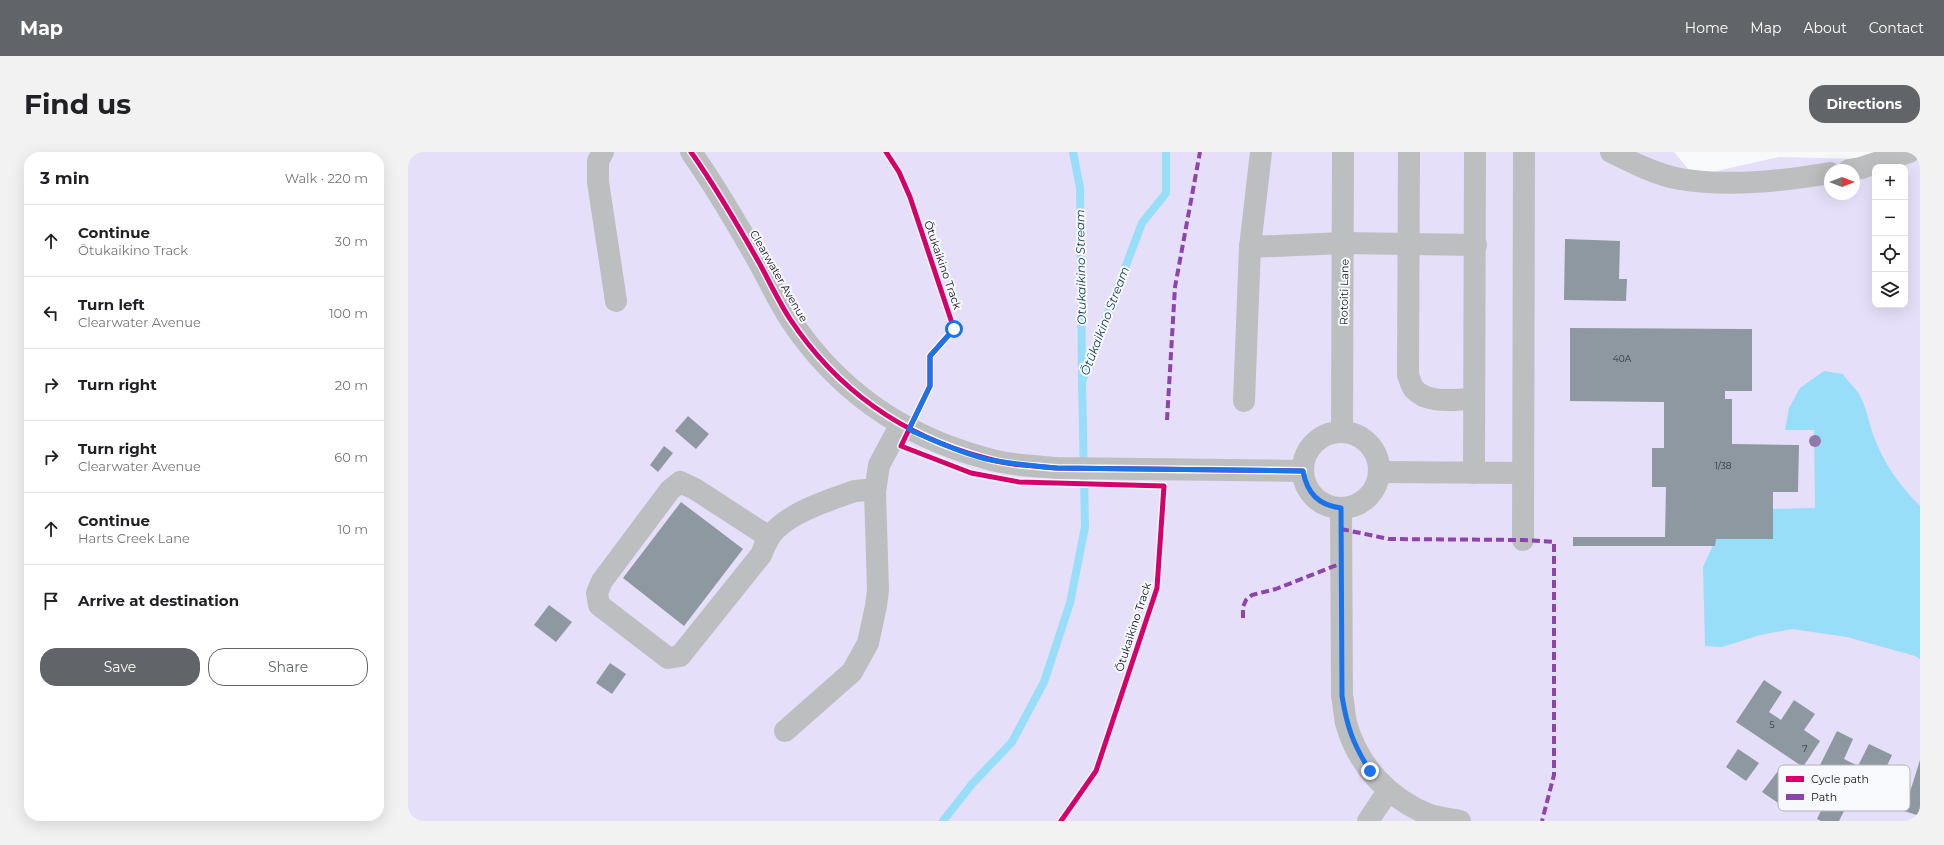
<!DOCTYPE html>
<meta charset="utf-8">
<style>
:root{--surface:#fff;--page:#f2f2f2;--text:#202124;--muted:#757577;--line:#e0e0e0;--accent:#616468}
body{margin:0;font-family:Montserrat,sans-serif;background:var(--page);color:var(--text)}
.controls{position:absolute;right:12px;top:12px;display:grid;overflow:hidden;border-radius:8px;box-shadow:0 4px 16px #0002}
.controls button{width:36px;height:36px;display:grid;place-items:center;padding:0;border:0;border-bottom:1px solid var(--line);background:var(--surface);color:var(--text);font:20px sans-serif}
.compass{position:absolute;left:1416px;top:12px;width:36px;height:36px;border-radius:50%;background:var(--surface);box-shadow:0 4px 16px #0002;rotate:90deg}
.stop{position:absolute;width:12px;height:12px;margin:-9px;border:3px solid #1a73e8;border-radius:50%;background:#fff}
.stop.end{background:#1a73e8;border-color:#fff;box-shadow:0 1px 4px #0008}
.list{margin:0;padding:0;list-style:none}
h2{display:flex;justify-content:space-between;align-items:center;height:52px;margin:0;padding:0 16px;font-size:17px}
h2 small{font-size:13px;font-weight:400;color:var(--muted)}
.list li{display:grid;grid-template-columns:26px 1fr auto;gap:12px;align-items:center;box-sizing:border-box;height:72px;padding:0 16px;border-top:1px solid var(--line)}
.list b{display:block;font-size:15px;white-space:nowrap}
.list p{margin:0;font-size:13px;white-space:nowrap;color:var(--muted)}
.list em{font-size:13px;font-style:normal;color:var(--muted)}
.actions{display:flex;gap:8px;padding:12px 16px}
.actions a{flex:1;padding:9px 0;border:1px solid var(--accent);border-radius:16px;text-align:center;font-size:14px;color:var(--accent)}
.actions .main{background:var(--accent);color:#fff}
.icon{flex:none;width:22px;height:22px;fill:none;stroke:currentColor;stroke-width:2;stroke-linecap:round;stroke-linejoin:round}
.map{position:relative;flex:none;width:1512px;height:669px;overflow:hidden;border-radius:16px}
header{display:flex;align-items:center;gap:24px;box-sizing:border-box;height:56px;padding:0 20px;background:var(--accent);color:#fff}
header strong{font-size:19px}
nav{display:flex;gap:22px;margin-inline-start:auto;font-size:14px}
.intro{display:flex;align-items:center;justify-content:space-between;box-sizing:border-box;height:96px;padding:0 24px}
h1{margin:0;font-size:28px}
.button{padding:10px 18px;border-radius:16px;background:var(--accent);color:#fff;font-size:14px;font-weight:700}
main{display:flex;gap:24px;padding:0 24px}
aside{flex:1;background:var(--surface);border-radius:16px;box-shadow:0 4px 16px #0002}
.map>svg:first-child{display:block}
.green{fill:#e6dff9;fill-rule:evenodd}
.water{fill:#98def9}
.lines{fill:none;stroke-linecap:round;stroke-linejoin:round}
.stream{stroke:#98def9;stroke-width:8}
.building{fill:#8d98a0}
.minor{stroke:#bdbec0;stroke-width:22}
.quiet{stroke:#8e44ad;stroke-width:4;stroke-dasharray:8 4;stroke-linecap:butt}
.cycleway-casing{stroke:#f7f9fc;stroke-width:8}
.cycleway{stroke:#d6006c;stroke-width:5}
.tree{fill:#907aab}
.route{stroke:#1a73e8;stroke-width:5}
.labels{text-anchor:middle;stroke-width:4;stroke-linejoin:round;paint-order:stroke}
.number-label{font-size:9px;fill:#2f353b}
.street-label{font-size:11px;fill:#101419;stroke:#f7f9fc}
.water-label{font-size:12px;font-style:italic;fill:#0e3c4c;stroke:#f7f9fc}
.key{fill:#f7f9fc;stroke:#b2b4b8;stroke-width:1}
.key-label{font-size:11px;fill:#101419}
</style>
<header>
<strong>Map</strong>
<nav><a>Home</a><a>Map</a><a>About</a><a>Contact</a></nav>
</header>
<div class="intro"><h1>Find us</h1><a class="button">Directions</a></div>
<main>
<aside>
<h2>3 min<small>Walk · 220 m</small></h2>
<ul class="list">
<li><svg class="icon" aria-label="ahead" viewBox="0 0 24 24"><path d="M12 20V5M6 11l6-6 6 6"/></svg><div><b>Continue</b><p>Ōtukaikino Track</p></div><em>30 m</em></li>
<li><svg class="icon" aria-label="left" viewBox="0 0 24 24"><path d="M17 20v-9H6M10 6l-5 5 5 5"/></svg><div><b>Turn left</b><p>Clearwater Avenue</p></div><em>100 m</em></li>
<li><svg class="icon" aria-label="right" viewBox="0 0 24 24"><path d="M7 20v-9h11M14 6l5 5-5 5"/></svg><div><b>Turn right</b></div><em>20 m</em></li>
<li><svg class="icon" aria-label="right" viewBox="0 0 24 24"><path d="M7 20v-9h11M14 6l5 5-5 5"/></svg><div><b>Turn right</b><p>Clearwater Avenue</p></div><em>60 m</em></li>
<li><svg class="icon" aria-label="ahead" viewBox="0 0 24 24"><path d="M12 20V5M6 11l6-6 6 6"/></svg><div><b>Continue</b><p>Harts Creek Lane</p></div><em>10 m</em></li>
<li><svg class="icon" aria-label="arrive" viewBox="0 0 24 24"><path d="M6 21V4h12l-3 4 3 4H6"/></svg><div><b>Arrive at destination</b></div></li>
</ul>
<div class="actions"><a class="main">Save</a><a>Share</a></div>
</aside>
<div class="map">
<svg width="1512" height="669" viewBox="0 0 1512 669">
<rect width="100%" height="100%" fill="#f8f9fb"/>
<!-- green -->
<path class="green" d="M0,0h1266l20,24 85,-19 81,2 18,-7h42v669h-1512zM1467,15h30v138h-30zM1422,18h24v24h-24z"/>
<!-- water -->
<path class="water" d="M1416,219l19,3c5,8 13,14 17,22 7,13 9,28 14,41 10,27 26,49 46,69v153l-5,-3 -68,-19 -55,-8 -32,6 -38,12 -17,-1 -2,-79 13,-28 55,-30 44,-1 -1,-78h-29l4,-22 11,-20z"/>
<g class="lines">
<!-- stream -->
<g class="stream">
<path d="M665,0l7,36 2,189"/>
<path d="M535,669l29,-37 40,-42 32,-60 26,-79 15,-76 -3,-145 60,-159 24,-30v-41"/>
</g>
</g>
<!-- building -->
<g class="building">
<path d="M1157,87l55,2 -1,38h8l-1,22 -62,-1z"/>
<path d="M1162,176l182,1v62h-27v8h7v45l67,1 -1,47h-25v47h-57l-1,7h-142v-9h92l1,-50h-14v-39h12v-46l-94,-1z"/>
<path d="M280,264l21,18 -13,15 -21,-18z"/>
<path d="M256,294l9,7 -15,19 -8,-7z"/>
<path d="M273,350l62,47 -59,77 -61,-48z"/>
<path d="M141,453l23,17 -16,20 -22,-17z"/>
<path d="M202,511l16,11 -14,20 -16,-11z"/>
<path d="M1356,528l18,12 -13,20 12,8 13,-20 21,14 -11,16 16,11 -17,26 -67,-45z"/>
<path d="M1429,579l16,8 -9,20 14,7 11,-22 23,11 -8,17 18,9 -13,25 -72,-35z"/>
<path d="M1330,597l21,14 -13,18 -20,-14z"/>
<path d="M1512,608v56l-16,-5z"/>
<path d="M1370,619l18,14 -15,20 -19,-13z"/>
<path d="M1418,648l19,9 -6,12h-18l-4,-2z"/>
</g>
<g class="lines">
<!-- minor -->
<g class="minor">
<path d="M195,0l-5,9v21l18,119"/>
<path d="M283,0c26,37 48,75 70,114 9,17 18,36 29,53 47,71 113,117 195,139 23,7 48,8 72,10l246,3"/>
<path d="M853,0l-11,95 94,-4 132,2"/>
<path d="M1001,0l-1,223c2,4 3,11 6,14 14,16 42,10 60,10"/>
<path d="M1203,0c20,10 46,23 69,27 46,8 104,2 150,-6"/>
<path d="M1441,18l12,-2 48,-16"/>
<path d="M836,249l6,-154"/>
<path d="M934,280l1,-280"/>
<circle cx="933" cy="318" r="38"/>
<path d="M971,320l144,1"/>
<path d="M1066,321l1,-321"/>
<path d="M933,356l1,188c2,9 2,18 4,27 12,43 43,76 84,92 9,3 20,4 30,6"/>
<path d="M361,385l-74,-48 -15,-7 -10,8 -68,91 -5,12 2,12 69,53 12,-2 81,-101c2,-6 5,-12 8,-17 15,-24 60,-38 86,-47l11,-1 9,2"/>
<path d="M1115,388l1,-388"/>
<path d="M377,579l67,-59 16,-29 8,-37 2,-16 -3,-98 4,-27 22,-41"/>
<path d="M960,669l20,-30"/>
</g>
<!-- quiet -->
<g class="quiet">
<path d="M759,268l8,-133 25,-135"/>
<path d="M933,377l48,10 134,1 31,2v233l-12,46"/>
<path d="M835,466v-11l3,-7 6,-5 24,-6 66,-26"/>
</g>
<!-- cycleway casing -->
<g class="cycleway-casing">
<g id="cycleway">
<path d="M283,0c26,37 48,75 70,114 9,17 18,36 29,53 47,71 113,117 195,139 23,7 48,8 72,10l246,3"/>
<path d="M478,0l13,20 11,25 44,132 -24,27v30l-29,60 70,27 48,9 145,4 -7,102 -61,183 -35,50"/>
</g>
</g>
<!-- cycleway -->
<use href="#cycleway" class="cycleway"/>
</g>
<!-- trees -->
<circle class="tree" cx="1407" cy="289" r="6"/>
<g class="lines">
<!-- route -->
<path class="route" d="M546,177l-24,27v30l-21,43 5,3c24,10 47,21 72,27 24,5 47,7 71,9l246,3c4,22 15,34 38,37l1,188c5,31 11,48 28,75"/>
</g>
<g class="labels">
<!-- number labels -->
<g class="number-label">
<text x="1214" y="210">40A</text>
<text x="1315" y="317">1/38</text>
<text x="1364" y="576">5</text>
<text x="1397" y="600">7</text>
</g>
<!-- street labels -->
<g class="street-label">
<text transform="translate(535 113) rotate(71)" y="4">Ōtukaikino Track</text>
<text transform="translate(371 124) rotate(60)" y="4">Clearwater Avenue</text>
<text transform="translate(936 140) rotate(-89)" y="4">Rotoiti Lane</text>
<text transform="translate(725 475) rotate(-72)" y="4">Ōtukaikino Track</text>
</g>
<!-- water labels -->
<g class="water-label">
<text transform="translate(673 115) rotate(-91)" y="4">Otukaikino Stream</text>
<text transform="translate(697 169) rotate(-69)" y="4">Ōtūkaikino Stream</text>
</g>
</g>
<!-- legend -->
<rect x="1370" y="613" width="132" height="46" rx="6" class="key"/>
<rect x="1378" y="624" width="18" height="6" fill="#d6006c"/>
<rect x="1378" y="642" width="18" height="6" fill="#8e44ad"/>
<g class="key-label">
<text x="1403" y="631">Cycle path</text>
<text x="1403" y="649">Path</text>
</g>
</svg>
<div class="controls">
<button>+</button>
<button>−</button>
<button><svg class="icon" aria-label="locate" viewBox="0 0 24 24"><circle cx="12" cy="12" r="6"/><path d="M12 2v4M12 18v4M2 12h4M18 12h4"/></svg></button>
<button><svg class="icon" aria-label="layers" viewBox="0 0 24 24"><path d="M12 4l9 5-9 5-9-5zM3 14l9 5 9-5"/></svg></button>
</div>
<svg class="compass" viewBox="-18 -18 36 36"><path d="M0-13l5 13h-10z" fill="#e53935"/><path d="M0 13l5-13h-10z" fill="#757577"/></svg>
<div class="stop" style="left:546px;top:177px"></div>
<div class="stop end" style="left:962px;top:619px"></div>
</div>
</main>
